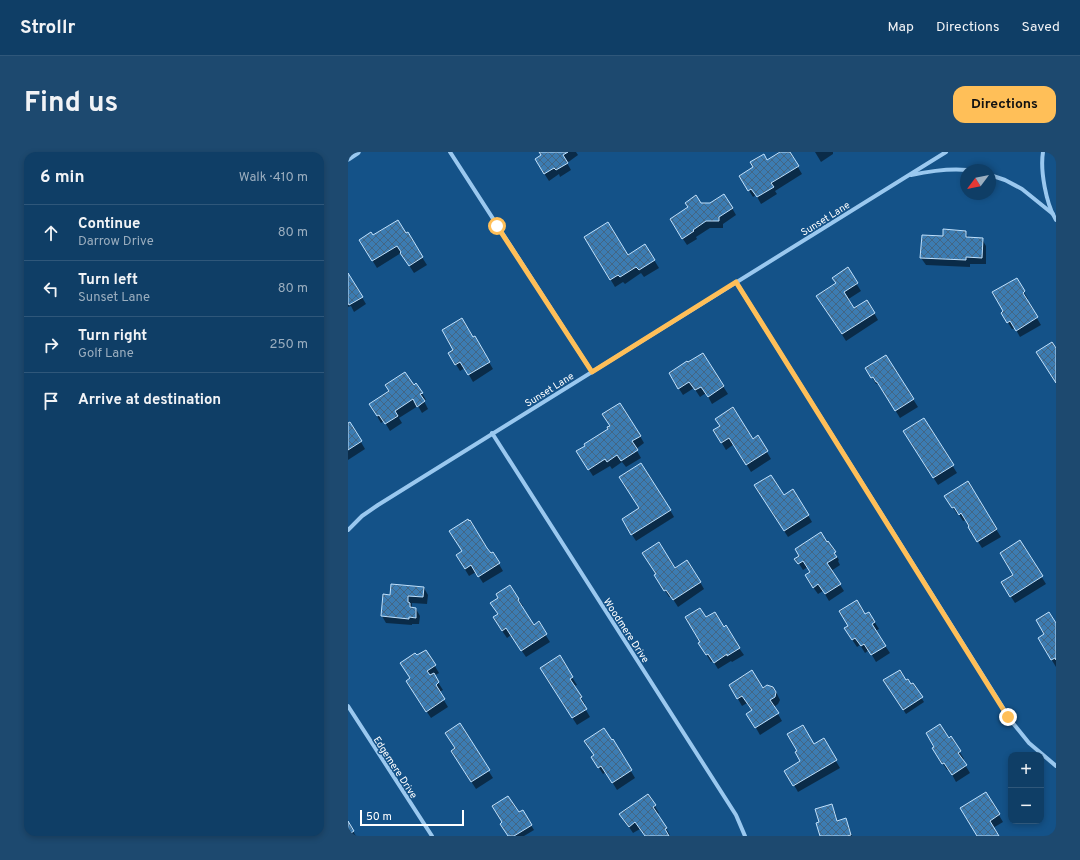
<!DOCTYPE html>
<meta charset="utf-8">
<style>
:root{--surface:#0f3e66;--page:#1d496f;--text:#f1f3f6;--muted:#9baebf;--line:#2f577a;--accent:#ffbf58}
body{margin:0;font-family:Overpass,sans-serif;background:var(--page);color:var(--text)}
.controls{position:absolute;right:12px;bottom:12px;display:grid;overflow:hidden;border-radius:8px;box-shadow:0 2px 6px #0003}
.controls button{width:36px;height:36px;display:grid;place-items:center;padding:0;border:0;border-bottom:1px solid var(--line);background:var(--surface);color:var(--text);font:20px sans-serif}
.compass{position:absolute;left:612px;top:12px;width:36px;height:36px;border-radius:50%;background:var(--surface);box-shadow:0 2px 6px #0003;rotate:238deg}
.scale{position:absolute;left:12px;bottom:10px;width:104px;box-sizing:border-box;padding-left:4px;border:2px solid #fff;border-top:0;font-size:11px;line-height:14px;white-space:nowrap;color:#fff;-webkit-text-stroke:3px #145288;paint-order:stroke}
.stop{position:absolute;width:12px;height:12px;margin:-9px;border:3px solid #ffbf58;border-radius:50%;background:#fff}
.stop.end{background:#ffbf58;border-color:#fff;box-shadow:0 1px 4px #0008}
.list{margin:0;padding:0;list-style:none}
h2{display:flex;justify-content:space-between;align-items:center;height:52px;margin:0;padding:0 16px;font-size:17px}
h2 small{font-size:13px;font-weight:400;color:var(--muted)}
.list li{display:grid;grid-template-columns:26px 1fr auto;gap:12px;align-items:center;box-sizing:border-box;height:56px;padding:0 16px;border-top:1px solid var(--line)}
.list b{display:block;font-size:15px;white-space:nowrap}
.list p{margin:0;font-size:13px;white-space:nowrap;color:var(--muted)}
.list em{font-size:13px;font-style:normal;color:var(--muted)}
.icon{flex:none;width:22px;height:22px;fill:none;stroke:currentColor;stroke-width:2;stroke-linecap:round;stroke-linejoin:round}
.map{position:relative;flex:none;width:708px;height:684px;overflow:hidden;border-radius:12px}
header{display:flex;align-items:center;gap:24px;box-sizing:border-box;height:56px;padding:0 20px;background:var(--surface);border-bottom:1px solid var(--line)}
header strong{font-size:19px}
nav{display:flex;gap:22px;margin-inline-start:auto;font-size:14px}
.intro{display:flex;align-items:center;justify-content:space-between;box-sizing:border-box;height:96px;padding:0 24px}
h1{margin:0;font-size:28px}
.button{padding:10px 18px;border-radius:12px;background:var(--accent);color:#111;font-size:14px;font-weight:700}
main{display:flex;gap:24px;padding:0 24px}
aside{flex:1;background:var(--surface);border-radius:12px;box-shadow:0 2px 6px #0003}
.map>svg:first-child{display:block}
.shadow{fill:#0007}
.building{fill:url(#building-cross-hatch);stroke:#c0e0fb}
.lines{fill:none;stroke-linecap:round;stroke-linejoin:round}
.minor{stroke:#9ac8ef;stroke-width:4}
.tertiary{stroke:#9ac8ef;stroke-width:7}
.route{stroke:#ffbf58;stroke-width:5}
.labels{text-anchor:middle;stroke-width:3;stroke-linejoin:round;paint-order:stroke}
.street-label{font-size:10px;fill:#fff;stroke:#145288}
</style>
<header>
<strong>Strollr</strong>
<nav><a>Map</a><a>Directions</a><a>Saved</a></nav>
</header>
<div class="intro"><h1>Find us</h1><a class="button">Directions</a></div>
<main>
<aside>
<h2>6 min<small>Walk · 410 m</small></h2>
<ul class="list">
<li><svg class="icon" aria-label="ahead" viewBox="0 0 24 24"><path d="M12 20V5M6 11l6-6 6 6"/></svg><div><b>Continue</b><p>Darrow Drive</p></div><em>80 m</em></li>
<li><svg class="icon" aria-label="left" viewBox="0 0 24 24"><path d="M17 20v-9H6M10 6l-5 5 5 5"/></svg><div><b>Turn left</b><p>Sunset Lane</p></div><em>80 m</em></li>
<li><svg class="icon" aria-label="right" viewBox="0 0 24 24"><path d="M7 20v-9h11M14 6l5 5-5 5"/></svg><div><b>Turn right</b><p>Golf Lane</p></div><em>250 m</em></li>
<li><svg class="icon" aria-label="arrive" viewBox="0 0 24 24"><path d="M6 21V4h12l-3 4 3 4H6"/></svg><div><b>Arrive at destination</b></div></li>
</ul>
</aside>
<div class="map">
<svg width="708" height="684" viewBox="0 0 708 684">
<defs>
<pattern id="building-cross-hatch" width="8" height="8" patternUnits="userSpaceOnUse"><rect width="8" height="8" fill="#3c7cb2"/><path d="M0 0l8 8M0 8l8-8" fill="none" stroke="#436684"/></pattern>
</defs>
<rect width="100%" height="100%" fill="#145288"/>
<!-- shadow -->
<g class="shadow">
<path d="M192,0h36l2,3 -11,8 4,7 -11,7 -1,-3 -10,7 -9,-14 2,-12z"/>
<path d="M434,0h7l13,22 -27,17 2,3 -16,10 -5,-9 -3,2 -13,-21z"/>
<path d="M467,0h18v2l-12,8z"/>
<path d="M384,56l4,7 -13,9v4h-13l-14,9 1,2 -10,6 -12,-18z"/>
<path d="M617,80l4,6 13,1 4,7v18h-16v3l-44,-2 -5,-7 23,-21z"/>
<path d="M59,82l20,31 -13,8 -13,-20 -24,15 -13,-21 9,-11z"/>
<path d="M237,85l42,19 18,-11 14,23 -15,9 -3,-4 -16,11 -2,-2 -8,5z"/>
<path d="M499,117l14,22 -14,9 7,10 20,3 4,7 -32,21 -24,-38z"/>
<path d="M0,122l18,30 -12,8 -3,-6 -3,1z"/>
<path d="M668,127l12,20 -2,1 15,25 -21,12 -5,-9 -3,1 -10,-16 2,-2z"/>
<path d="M127,186l18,31 -20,13 -8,-14 -5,3 -11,-18z"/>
<path d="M354,202l26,40 -16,10 -6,-11 -6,4 -6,-9 -11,7 -9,-14 13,-17z"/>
<path d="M538,204l32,51 -18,11 -18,-30 -1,1 -3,-5h-2l-5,-9z"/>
<path d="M66,234l8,7 4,7 -2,1 4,8 -6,4 -4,-7 -19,12 3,5 -12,8 -6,-10 -3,2 -7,-12z"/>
<path d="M576,268l33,53 -19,12 -29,-46z"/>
<path d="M2,271l15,26 -17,11v-36z"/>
<path d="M366,278l39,10 5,-3 13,22 -20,13 -17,-28 -8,6z"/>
<path d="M292,284l4,7 -8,6 5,9 -15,9 -4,-5 -10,7 -2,-3 -17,10 -11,-17z"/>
<path d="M619,331l34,54 -19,11 -13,-21 1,-1 -4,-6 -3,1 -5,-8 -1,1 -11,-18z"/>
<path d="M412,341l48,22 4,7 -24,15z"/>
<path d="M292,356l30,2 4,7 -38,24 -9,-14z"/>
<path d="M480,390l11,18 -1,1 2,4 -9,6 13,20 -15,10 -6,-10 -5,3 -8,-11 1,-10 -3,-6 -5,3 -7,-11z"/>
<path d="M672,390l26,42 -31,19 -13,-20 12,-8z"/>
<path d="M115,400l28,3 2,-1 10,17 -20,12 -7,-11 -7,4 -8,-13z"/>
<path d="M327,417l25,13 4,7 -26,18 -7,-11 -2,1 -9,-15z"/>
<path d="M76,436l4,7 -1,9 -15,-1v5l4,1 4,7 -1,8h-7v1l-26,-2 -4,-7 9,-20z"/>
<path d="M151,447h19l5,7 -2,1 13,19 4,-3 12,19 -24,15 -15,-22 -4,3 -9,-13z"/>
<path d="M521,461l10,16 -4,2 15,22 -14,9 -7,-12 -4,3 -5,-8 -3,2 -12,-18z"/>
<path d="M708,472v43l-11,-18z"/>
<path d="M376,476l15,20 5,7 -12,7 -1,-1 -13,8 -5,-8 -2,1 -11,-18z"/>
<path d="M78,499l13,22 -5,3 9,14 -4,2 9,15 -17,11 -20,-30v-9l6,-22z"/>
<path d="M211,505l18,28 -3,1 11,18 -2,1 7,12 -13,8 -32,-49z"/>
<path d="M558,529l5,5 2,-2 11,18 -18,12 -19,-29z"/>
<path d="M382,533l33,4 13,3 4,8 -2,4 -4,3 8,14 -22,14 -12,-21 5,-3 -6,-8 -5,3z"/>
<path d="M112,573l33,53 -17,11 -20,-31v-9z"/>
<path d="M603,586l13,21 -2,1 8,13 -14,9 -7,-13 -2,1 -9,-14z"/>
<path d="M475,587l17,29 -42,24 -12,-21 15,-9 12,-17z"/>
<path d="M265,589l22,37 -18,12 -11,-18 -3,2 -6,-9 -2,-9 -5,-7z"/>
<path d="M638,641l17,29 -10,6 5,8h-20z"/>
<path d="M300,643l11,18 -3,2 10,13 4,7 -1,1h-24l-5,-7 -7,4 -8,-12z"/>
<path d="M483,653l4,7 3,10 7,-2 4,7 3,9h-31l-1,-14z"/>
<path d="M174,659l12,19 -10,6h-16l10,-22z"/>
<path d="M0,671l8,13h-8z"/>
</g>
<!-- building -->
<g class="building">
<path d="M191,0h29l-5,3 5,8 -12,7 -2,-2 -10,6 -9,-15 6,-4z"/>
<path d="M432,0h10l9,14 -28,17 3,4 -17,10 -6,-8 -3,2 -9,-15 14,-9 -3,-5 14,-8 3,6z"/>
<path d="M376,42l9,14 -14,9v4h-13l-13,9 1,1 -12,8 -12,-20 18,-12 -3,-4 11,-8 5,8h9z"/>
<path d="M50,68l8,13 2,-1 15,25 -14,9 -9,-13 1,-1 -4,-6 -25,15 -13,-21 12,-8 2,3z"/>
<path d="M260,70l20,33 17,-11 10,16 -16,10 -3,-3 -16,10 -2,-2 -8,5 -26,-43z"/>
<path d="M595,77l23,2v6l17,1 -1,20 -16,-1v3l-46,-2 2,-23 21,1z"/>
<path d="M500,115l10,16 -14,9 10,16 13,-8 8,13 -33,21 -26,-38 20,-13 -4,-5z"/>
<path d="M0,121l15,24 -14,8 -1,-2z"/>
<path d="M669,126l8,13 -2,2 15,24 -22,14 -6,-10 -3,2 -6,-10 2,-2 -11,-19z"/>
<path d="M114,166l11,19 2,-1 15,26 -22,13 -8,-13 -5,3 -7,-12 5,-3 -11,-20z"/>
<path d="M704,190l4,6v35l-20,-31z"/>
<path d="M355,201l21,33 -16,11 -7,-10 -6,3 -6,-8 -11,7 -9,-16 18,-12 1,1z"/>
<path d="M538,203l28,44 -19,12 -18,-29h-1l-3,-5 -2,1 -6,-10z"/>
<path d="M57,220l9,13 2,-2 7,10 -3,1 5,7 -8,6 -4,-8 -18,12 3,5 -13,8 -6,-9 -2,1 -8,-12 20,-13 -4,-6z"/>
<path d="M272,251l21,33 -9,5 6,9 -17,11 -4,-6 -10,7 -2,-3 -17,11 -12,-19 9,-5 -1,-2 24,-15 -1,-2 3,-1 -8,-12z"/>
<path d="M385,255l20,32 5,-4 10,16 -22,14 -17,-27 -8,5 -8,-13 7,-4 -5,-7z"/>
<path d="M576,266l30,47 -21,13 -30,-47z"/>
<path d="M2,270l12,19 -14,9v-27z"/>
<path d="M293,311l30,47 -40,25 -9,-16 17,-11 -20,-31z"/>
<path d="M423,323l13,20 9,-6 16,26 -25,16 -30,-46z"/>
<path d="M620,329l29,48 -20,13 -9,-15 1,-1 -8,-13 -2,2 -5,-8 -2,1 -8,-12z"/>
<path d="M120,367l1,2 1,-1 17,28 4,5 2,-1 7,11 -22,14 -7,-12 -6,4 -9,-14 6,-4 -13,-20z"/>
<path d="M473,380l6,10 1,-1 8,11 -2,1 3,4 -10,6 14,21 -16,10 -7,-10 -5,4 -8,-13 5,-3 -7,-11 -5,3 -4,-5 5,-3 -4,-7z"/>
<path d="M672,388l23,36 -33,21 -9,-15 12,-7 -13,-22z"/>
<path d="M311,390l16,26 12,-8 14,22 -28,18 -7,-10 -2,1 -10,-16 2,-1 -14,-21z"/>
<path d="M43,432l33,3 -1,10 -15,-1v6l2,1v4l6,1v10l-7,-1v2l-28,-3 2,-22 7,1z"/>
<path d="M162,433l9,14 -1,1 16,25 5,-4 8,13 -26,17 -15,-23 -4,3 -9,-14 5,-3 -8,-11 8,-5 -2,-4z"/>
<path d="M509,448l8,14 4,-2 6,10 -3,2 14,22 -15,9 -7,-11 -3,2 -6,-8 -3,2 -8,-12 4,-2 -9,-15z"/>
<path d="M352,456l6,9 9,-5 9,15 2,-2 14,23 -13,8v-2l-13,9 -6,-9 -2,1 -8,-12 2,-1 -15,-25z"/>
<path d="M701,460l7,11v37l-1,-2 -4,2 -13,-22 6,-4 -8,-14z"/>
<path d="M78,498l10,15 -9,6 3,4 4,-2 5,9 -3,3 9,14 -19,13 -20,-31 4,-3 -10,-15 15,-10 2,2z"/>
<path d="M212,503l13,22 -3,2 12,18 -2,1 7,11 -15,9 -32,-50z"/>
<path d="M404,518l11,18 4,-3 6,2 3,5 -1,5 -5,3 9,13 -24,15 -9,-14 6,-4 -10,-14 -5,3 -8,-14z"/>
<path d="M552,518l6,10 2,-1 3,5 2,-1 10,14 -20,13 -20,-30z"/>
<path d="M112,571l30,47 -19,12 -20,-31 4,-3 -10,-15z"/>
<path d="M592,572l9,14 2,-2 10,15 -3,2 9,12 -15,10 -8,-12 -2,1 -10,-16 2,-1 -8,-14z"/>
<path d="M455,573l11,19 10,-6 13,22 -44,26 -9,-15 16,-10 -5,-9 2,-1 -10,-17z"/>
<path d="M256,576l8,12 1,-1 19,31 -20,13 -11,-17 -3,2 -7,-11 3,-2 -10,-14z"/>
<path d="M638,640l14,22 -10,7 9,15h-22l-17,-28z"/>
<path d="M300,642l8,11 -3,2 14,21 -2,1 4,7h-24l-10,-14 -6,5 -10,-13z"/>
<path d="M160,644l11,16 4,-2 9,15 -18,11h-6l-8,-12 2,-2 -10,-16z"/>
<path d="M484,652l5,17 9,-3 5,17 -4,1h-27l-4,-13 3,-1 -4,-13z"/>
<path d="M0,669l6,10 -6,4z"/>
</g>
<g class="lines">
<!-- minor -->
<g class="minor">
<path d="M102,0l142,220"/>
<path d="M695,0c-3,18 3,52 13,68"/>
<path d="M563,23c19,-4 37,-7 56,-5"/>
<path d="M642,23l15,5 17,9 31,25"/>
<path d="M388,130l276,440 17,21 27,23"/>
<path d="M144,281l244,382 9,21"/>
<path d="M0,378l14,-14 16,-11 568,-353"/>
<path d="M0,554l84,130"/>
</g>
<!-- tertiary -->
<path class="tertiary" d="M0,6l9,-6"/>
</g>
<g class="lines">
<!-- route -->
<path class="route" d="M149,74l95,146 144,-90 272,435"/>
</g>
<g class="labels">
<!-- street labels -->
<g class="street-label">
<text transform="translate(477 66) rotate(-32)" y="4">Sunset Lane</text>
<text transform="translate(201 237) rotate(-32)" y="4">Sunset Lane</text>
<text transform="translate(279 478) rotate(57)" y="4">Woodmere Drive</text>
<text transform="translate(48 615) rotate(57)" y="4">Edgemere Drive</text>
</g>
</g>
</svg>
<div class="controls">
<button>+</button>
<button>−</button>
</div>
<svg class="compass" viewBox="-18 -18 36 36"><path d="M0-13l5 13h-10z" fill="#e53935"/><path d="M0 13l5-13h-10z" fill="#9baebf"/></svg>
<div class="scale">50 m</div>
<div class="stop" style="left:149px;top:74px"></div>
<div class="stop end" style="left:660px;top:565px"></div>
</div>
</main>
